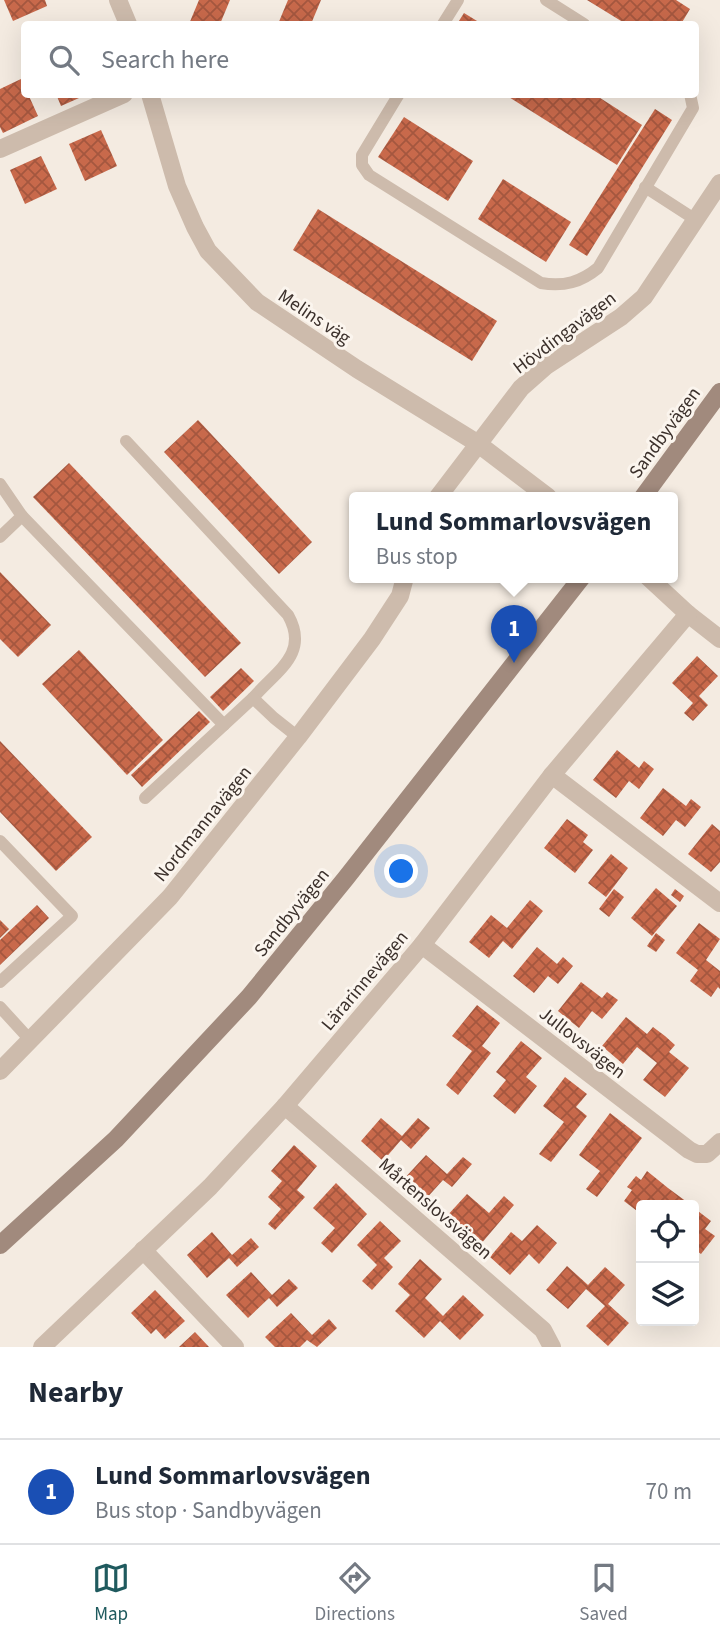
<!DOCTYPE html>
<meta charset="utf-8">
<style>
:root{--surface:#fff;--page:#f6f6f7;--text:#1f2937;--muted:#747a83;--line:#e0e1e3;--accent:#1f5a5e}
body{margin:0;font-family:"Source Sans 3",sans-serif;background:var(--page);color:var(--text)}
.controls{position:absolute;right:21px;bottom:21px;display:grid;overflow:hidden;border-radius:7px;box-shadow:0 7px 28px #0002}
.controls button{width:63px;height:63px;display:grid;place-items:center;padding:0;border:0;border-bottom:2px solid var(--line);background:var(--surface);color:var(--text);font:35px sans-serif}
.you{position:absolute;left:402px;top:872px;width:24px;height:24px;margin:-18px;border:5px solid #fff;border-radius:50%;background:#1a73e8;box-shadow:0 0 0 10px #1a73e833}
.badge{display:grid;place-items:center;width:46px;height:46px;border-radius:50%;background:var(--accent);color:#fff;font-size:23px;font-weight:700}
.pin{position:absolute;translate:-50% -58px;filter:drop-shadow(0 2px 4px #0008)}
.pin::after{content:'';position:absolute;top:37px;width:24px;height:21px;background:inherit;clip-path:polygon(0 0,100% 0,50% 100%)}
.popup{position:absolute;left:349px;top:492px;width:329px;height:91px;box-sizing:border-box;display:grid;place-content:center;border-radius:7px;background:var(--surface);filter:drop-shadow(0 2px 5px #0005);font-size:23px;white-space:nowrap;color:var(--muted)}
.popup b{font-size:26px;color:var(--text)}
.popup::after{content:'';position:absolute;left:50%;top:100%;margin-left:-14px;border:14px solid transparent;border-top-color:var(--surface)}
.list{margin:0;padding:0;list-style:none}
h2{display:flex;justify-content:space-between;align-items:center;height:91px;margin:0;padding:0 28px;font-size:30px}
h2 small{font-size:23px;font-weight:400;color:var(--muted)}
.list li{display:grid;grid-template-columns:46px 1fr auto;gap:21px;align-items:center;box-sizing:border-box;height:105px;padding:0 28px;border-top:2px solid var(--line)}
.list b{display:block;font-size:26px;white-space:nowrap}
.list p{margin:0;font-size:23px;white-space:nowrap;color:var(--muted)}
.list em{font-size:23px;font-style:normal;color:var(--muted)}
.icon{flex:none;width:38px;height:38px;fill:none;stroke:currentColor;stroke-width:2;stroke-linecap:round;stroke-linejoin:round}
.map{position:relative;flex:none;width:720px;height:1347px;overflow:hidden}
.search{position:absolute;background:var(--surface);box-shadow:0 7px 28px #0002;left:21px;right:21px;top:21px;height:77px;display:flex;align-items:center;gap:18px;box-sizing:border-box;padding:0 24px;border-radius:7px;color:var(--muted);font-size:26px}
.sheet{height:196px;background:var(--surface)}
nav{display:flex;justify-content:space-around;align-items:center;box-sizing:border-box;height:98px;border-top:2px solid var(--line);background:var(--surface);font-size:19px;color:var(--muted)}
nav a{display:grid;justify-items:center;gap:4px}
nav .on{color:var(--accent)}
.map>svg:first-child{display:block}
.building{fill:url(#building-cross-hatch)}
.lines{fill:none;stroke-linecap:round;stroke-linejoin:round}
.lane{stroke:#cdbbac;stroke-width:12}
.street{stroke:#cdbbac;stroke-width:18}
.secondary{stroke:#a18a7d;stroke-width:18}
.labels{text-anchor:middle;stroke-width:6;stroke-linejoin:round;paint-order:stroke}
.street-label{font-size:19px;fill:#3b302b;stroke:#fbf5ee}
</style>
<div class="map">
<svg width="720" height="1347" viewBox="0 0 720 1347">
<defs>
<pattern id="building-cross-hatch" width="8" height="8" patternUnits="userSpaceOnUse" patternTransform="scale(1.75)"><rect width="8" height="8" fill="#c8694b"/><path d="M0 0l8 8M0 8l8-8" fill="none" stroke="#a4573f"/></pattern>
</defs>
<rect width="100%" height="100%" fill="#f4ebe1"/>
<!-- building -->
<g class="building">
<path d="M4,0h41l2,6 -34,15z"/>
<path d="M199,0h31l-10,24h-31z"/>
<path d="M288,0h33l-10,24h-33z"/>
<path d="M587,0h89l14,9 -9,15h-55z"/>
<path d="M464,13l18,11h-25z"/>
<path d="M21,79l3,9v6h4l10,22 -35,17 -3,-6v-38z"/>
<path d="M56,94h32l-27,12z"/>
<path d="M504,94h90l48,31 -25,40z"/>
<path d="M655,109l17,11 -85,136 -18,-11z"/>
<path d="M404,117l69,44 -25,40 -70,-44z"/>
<path d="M101,130l16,36 -32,15 -16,-37z"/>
<path d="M41,156l16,33 -32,15 -15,-34z"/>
<path d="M503,179l68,43 -25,40 -68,-43z"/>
<path d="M318,209l179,112 -25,40 -179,-111z"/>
<path d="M198,420l114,122 -33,32 -115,-122z"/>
<path d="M69,463l172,180 -36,34 -172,-180z"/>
<path d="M0,572l51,53 -33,32 -18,-18z"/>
<path d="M79,650l84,90 -36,35 -85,-91z"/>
<path d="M697,656l21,20 -19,20 9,9 -15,16 -9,-8 9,-10 -21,-20z"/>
<path d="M241,668l13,13 -31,30 -13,-14z"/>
<path d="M199,711l11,11 -68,65 -11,-12z"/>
<path d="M0,741l92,96 -36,34 -56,-59z"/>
<path d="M617,750l22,18 5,-7 10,8 -15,20 -10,-8 -13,17 -23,-18z"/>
<path d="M663,788l23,18 5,-7 10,8 -16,20 -9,-7 -13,16 -23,-18z"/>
<path d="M567,819l21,16 -5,7 10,8 -18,23 -31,-25z"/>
<path d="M712,824l8,7v31l-9,10 -23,-18z"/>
<path d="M611,854l17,14 -22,29 -18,-14z"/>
<path d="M656,888l21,18 -25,30 -21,-18z"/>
<path d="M614,889l10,8 -15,20 -10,-8z"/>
<path d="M675,889l9,7 -4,6 -9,-7z"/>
<path d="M530,900l13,11 -31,38 -9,-8 -14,17 -20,-16 22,-27 16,13z"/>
<path d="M37,905l12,13 -49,47v-25z"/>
<path d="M0,920l9,9 -9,9z"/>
<path d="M699,923l21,16 -14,21 14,11v18l-2,-2 -7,10 -21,-16 8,-11 -22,-17z"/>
<path d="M656,933l9,7 -9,12 -9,-6z"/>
<path d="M537,947l20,17 6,-7 10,9 -15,18 -10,-8 -14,17 -21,-17z"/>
<path d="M581,982l21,16 5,-6 11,8 -16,19 -10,-8 -13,17 -21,-17z"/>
<path d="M477,1005l23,18 -18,23 9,7 -33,42 -12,-10 26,-34 -20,-15z"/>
<path d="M626,1017l21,17 6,-7 12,9 10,9 -6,7 20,16 -24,29 -22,-17 14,-17 -20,-16 -14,17 -21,-18z"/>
<path d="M521,1041l21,17 -16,19 11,9 -22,28 -22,-18 13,-16 -10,-8z"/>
<path d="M565,1077l22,17 -11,13 11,9 -36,46 -12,-8 25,-32 -21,-16z"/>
<path d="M610,1113l32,25 -45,59 -11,-8 14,-18 -21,-16z"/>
<path d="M381,1118l21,18 16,-18 12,10 -19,21 -10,-9 -18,21 -22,-20z"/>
<path d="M294,1145l23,21 -20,24 8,7 -30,33 -7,-6 13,-15 -13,-12 14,-16 -11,-10z"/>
<path d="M426,1155l21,19 16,-17 9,7 -20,23 -9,-7 -19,21 -22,-20z"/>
<path d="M647,1171l21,17 23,17h-50v9l-17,-13 8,-11 -5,-3 9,-11 5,4z"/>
<path d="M336,1183l31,31 -35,39 -11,-10 14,-15 -22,-20z"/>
<path d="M467,1194l22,19 15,-17 10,9 -34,40 -34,-28z"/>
<path d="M694,1208l17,13 -6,8 10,7 -14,18 -7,-5z"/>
<path d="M380,1221l21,20 -17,17 9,9 -21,23 -10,-9 15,-16 -20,-20z"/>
<path d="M537,1225l20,18 -18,21 -10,-10 -19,21 -20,-18 21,-25 11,9z"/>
<path d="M212,1232l20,23 19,-17 8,9 -22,20 -8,-9 -22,20 -20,-23z"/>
<path d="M420,1259l22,20 -17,19 18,18 20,-21 21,20 -24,25 -20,-19 -16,17 -29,-27 15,-16 -12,-11z"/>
<path d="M567,1266l21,19 17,-18 20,18 -17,19 21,19 -21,23 -22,-20 19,-20 -19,-17 -18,20 -22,-19z"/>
<path d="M251,1272l21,23 17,-16 9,9 -21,19 -8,-9 -21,20 -22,-23z"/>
<path d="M155,1290l30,31 -20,18 -9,-10 -5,5 -20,-21z"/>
<path d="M291,1313l21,22 17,-16 8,9 -20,19 -10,-7 -7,7h-25l-10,-10z"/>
<path d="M195,1332l14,15h-30z"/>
</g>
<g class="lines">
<!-- lane -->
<g class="lane">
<path d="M546,0l38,24"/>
<path d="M443,24l15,-24"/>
<path d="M399,94l-37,61v10l7,10 172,108c23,4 40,-1 57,-15l95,-160 -3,-14"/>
<path d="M645,187l51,33"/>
<path d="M126,441l162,174c22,39 -12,56 -35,83"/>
<path d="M0,484l22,32 -22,21"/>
<path d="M22,516l202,209"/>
<path d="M145,798l108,-100 21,20 24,19"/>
<path d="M0,841l72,75 -72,66"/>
<path d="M0,1007l31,34"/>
</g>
<!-- street -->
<g class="street">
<path d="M118,0l10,24"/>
<path d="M150,94l27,92 18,41 13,24 49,51 100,67 120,74 71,54"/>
<path d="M0,149l124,-55"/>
<path d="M438,497l83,-109 25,-22 75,-49 23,-20 76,-114"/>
<path d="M648,577l40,37 32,25"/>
<path d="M552,775l168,128"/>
<path d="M422,945l267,205 8,4h10l13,-12"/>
<path d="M0,1071l170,-174 128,-160 74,-98 28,-43 5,-19"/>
<path d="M285,1106l258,224 9,17"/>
<path d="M143,1250l92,97"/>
<path d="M42,1347l168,-160 75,-81 137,-161 130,-170 136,-161"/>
</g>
<!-- secondary -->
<g class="secondary">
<path d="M643,497l77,-105"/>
<path d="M0,1245l116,-106 133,-142 97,-119 236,-301"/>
</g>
</g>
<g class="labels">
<!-- street labels -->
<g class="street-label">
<text transform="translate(315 316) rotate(34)" y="7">Melins väg</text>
<text transform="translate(564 332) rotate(-37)" y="7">Hövdingavägen</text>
<text transform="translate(664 432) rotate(-54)" y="7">Sandbyvägen</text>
<text transform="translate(202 823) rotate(-51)" y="7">Nordmannavägen</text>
<text transform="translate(291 912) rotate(-51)" y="7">Sandbyvägen</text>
<text transform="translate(364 980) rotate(-50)" y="7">Lärarinnevägen</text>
<text transform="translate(583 1042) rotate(38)" y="7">Jullovsvägen</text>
<text transform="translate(436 1208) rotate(41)" y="7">Mårtenslovsvägen</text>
</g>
</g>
</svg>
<div class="controls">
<button><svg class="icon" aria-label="locate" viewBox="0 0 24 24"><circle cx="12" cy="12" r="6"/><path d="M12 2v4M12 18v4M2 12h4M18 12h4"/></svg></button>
<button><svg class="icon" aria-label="layers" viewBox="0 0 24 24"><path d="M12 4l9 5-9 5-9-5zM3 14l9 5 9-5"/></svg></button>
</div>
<div class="you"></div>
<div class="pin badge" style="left:514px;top:663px;background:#1a4fb4">1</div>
<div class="popup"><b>Lund Sommarlovsvägen</b>Bus stop</div>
<div class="search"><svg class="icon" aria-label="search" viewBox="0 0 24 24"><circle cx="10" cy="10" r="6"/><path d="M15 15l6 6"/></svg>Search here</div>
</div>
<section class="sheet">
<h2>Nearby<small></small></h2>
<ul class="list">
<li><span class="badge" style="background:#1a4fb4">1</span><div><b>Lund Sommarlovsvägen</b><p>Bus stop · Sandbyvägen</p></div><em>70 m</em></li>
</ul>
</section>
<nav>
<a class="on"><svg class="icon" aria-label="map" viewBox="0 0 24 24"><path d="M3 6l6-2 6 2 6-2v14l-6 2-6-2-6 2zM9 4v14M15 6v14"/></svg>Map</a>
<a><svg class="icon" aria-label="directions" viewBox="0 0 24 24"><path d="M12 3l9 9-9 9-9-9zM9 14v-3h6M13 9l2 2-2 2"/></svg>Directions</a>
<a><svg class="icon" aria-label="saved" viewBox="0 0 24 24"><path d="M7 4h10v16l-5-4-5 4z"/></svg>Saved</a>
</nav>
